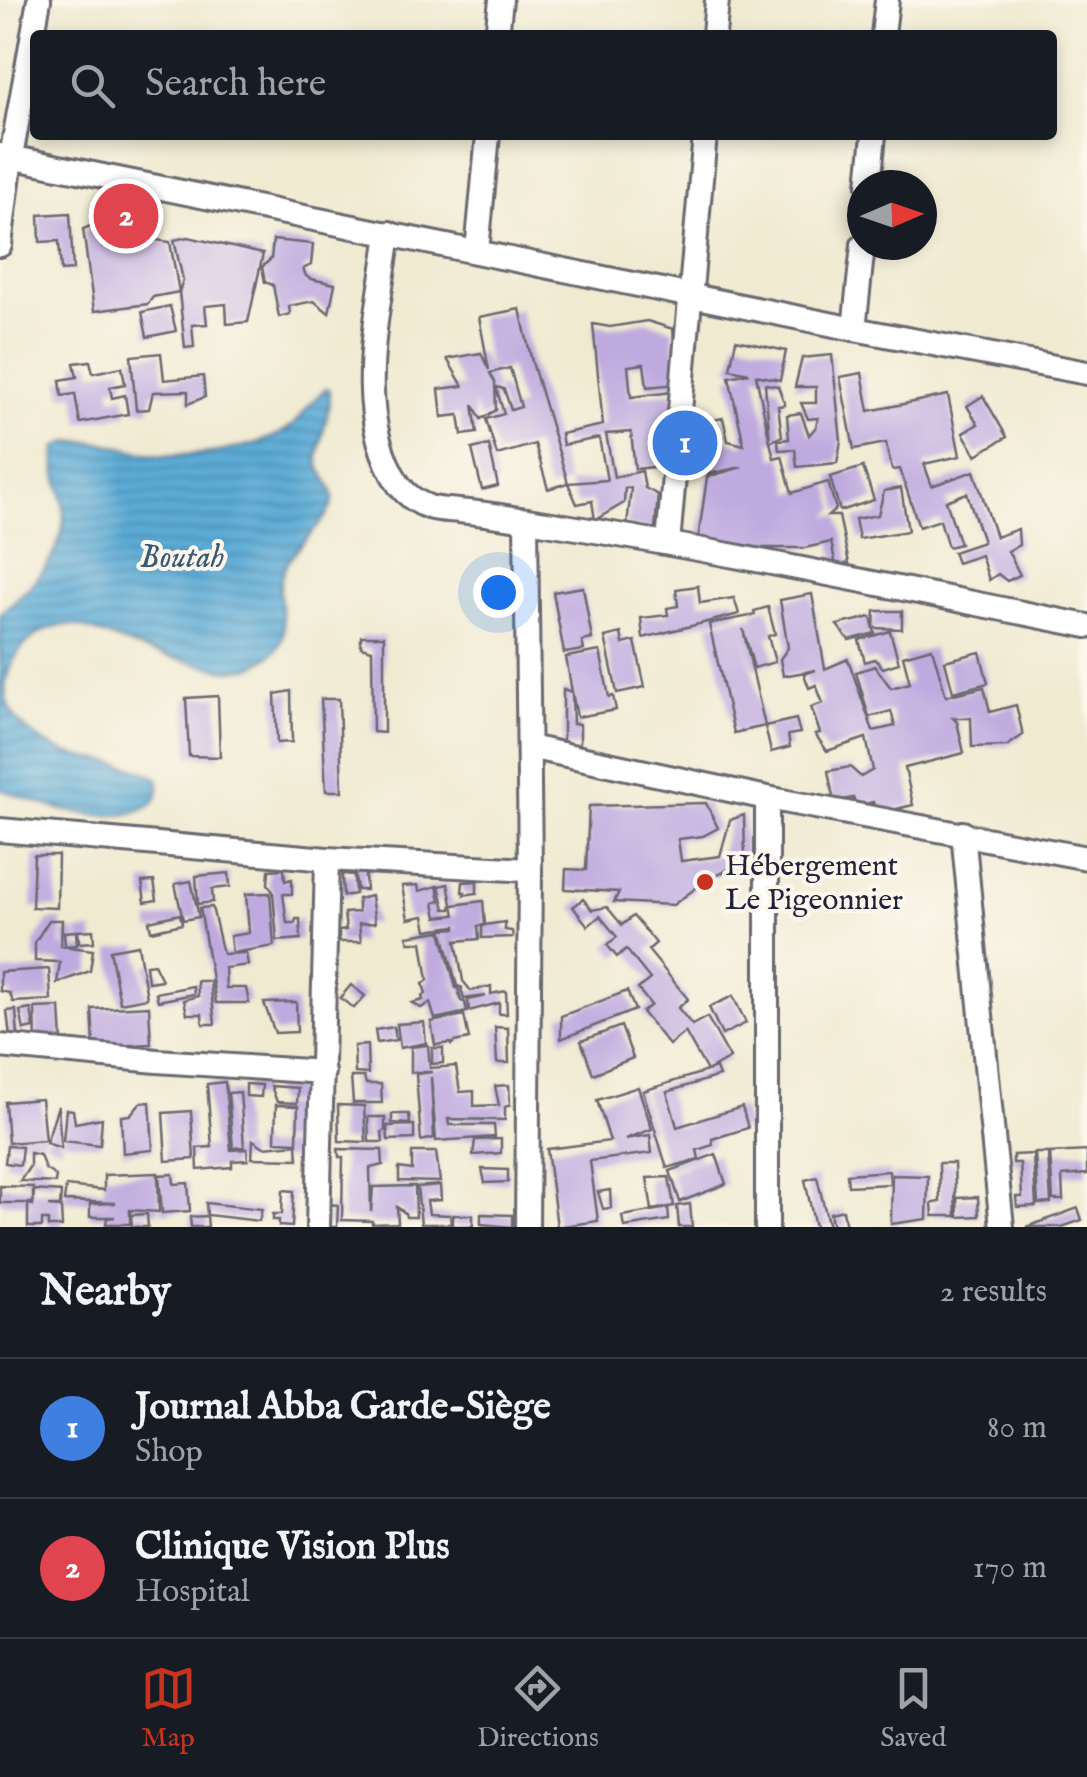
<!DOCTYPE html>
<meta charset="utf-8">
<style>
:root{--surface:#171b24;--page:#242831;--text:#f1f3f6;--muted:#9ea1a6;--line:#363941;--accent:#c8321e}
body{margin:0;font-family:"IM FELL English",serif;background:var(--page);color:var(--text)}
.compass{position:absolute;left:847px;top:170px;width:90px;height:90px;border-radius:50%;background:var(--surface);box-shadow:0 5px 15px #0003;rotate:88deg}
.you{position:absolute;left:498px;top:592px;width:35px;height:35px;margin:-25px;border:8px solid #fff;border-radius:50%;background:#1a73e8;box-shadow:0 0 0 15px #1a73e833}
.badge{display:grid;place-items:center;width:65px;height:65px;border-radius:50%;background:var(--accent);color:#fff;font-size:32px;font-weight:700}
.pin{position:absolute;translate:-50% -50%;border:5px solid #fff;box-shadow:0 2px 10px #0006}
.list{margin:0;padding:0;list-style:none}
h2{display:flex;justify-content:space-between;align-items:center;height:130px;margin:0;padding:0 40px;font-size:42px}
h2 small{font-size:32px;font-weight:400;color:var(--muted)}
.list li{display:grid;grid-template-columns:65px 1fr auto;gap:30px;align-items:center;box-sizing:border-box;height:140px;padding:0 40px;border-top:2px solid var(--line)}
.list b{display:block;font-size:38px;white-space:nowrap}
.list p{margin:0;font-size:32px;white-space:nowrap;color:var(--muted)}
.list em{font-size:32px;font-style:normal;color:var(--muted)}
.icon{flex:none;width:55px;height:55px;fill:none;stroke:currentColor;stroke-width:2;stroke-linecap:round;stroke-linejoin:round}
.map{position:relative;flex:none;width:1087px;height:1227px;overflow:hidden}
.search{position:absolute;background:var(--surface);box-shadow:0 5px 15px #0003;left:30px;right:30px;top:30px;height:110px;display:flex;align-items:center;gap:25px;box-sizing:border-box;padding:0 35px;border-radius:10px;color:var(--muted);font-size:38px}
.sheet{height:410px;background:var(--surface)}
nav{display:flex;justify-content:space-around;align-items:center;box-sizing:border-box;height:140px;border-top:2px solid var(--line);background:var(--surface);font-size:28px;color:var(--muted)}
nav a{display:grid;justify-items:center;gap:5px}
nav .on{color:var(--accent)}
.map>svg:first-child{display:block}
.water{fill:url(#water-rules);stroke:#3f6688;stroke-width:2.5}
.building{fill:#bfaadf}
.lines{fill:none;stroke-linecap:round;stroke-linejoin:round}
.minor-casing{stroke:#6a6870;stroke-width:28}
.minor{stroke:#fff;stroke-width:22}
.poi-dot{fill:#c8321e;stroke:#fbf7ec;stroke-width:4}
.labels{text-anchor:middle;stroke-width:8;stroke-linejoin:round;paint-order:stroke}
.poi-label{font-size:30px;fill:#22223b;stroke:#fbf7ec;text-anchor:start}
.water-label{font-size:32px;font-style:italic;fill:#395979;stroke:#fbf7ec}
</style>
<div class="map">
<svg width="1087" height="1227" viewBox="0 0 1087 1227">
<defs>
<pattern id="water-rules" width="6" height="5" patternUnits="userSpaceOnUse" patternTransform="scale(2.5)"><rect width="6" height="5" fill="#5cabd6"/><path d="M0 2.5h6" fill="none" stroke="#4c8baf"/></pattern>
</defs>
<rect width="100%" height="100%" fill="#fbf7ec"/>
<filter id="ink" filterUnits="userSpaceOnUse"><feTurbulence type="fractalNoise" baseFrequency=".01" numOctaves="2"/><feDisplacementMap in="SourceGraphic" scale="20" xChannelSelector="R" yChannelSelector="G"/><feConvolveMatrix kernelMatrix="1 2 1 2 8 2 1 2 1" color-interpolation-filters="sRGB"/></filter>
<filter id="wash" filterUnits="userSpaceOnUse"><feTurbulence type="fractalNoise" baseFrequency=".0048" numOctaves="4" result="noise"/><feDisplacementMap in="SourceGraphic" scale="40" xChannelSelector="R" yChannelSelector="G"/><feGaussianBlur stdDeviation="2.25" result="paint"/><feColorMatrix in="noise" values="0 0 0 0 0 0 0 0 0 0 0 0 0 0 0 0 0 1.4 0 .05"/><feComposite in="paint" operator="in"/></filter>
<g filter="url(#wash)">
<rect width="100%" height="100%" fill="#f0ead1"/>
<!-- water -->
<path class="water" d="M327,388l3,2c1,24 -10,45 -12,68 -1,15 17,26 15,42 -3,23 -44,49 -51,75 -9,30 17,63 -16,84 -8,6 -18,10 -28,11 -12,2 -26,-3 -38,-6 -30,-6 -58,-14 -87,-25 -13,-5 -30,-14 -44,-14 -33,1 -56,26 -63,56 -6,38 33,62 64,73 14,5 31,5 45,9 16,3 29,8 43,15 11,47 -62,38 -91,33 -22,-5 -45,-14 -67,-22v-176c34,-27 70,-64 63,-111 -3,-18 -11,-38 -6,-55 24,-17 77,7 106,8 37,1 72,-3 107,-17 33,-12 32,-32 57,-50z"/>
<g id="blocks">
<!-- building -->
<g class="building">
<path d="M70,213l3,57 -12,1 -2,-30 -19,1 -1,-27z"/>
<path d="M100,222l1,9 19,-1 17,7 33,5 9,50 -26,5 -5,7 -54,7 -11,-82z"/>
<path d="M188,237l75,17 -15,68 -21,2 -1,-20 -21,2 2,18 -15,1 2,22 -9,1 -6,-56 4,-12 -9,-40z"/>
<path d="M273,240l40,4 -2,21 -8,4 3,7 5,3 24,5 -6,29 -15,-12 -25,5 1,8 -11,3 -6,-32 -8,-3 -3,-15 9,-8z"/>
<path d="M170,306l6,25 -29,6 -5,-25z"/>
<path d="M520,309l12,53 36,121 -20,6 -13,-45 -38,11 -11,-36 18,-5 -8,-27 8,2 7,21 10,-3 -11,-39 -20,5 5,9 1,28 -15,9 -8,-15 4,29 -15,2 -3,-20 -17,2 -3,-28 24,-3 -16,-27 34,-6 8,17 -10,-53z"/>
<path d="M647,321l26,8 5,55 -31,3 -3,-23 -16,2 3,31 42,-5 7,72 -45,5 -4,-37 -25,2 8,43 28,-6 3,17 13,7 -3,34 -28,-3 4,-38h-6l-1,15 -29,17 -3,-19 -15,3 -9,-21 39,-3 -8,-42 -36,7 -2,-11 42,-9 -10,-101 17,3z"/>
<path d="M736,340l50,11 -6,29 -24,-5 14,67 -5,-58 13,2 7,19 -7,1 4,30 -12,6 4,16 8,-2 10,37 36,-11 8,27 -8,7h11l10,47 -13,3 -5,-24 -26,6h-55l-52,-8 9,-63 35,-10 -34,7 -10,-51 25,-5 5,23 16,4 -15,-68 20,-4 -19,-4z"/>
<path d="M161,353l3,27 39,-4 2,21 -17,7v-13l-35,1 -4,17 -13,1 -5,-54z"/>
<path d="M832,355l9,86 -4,22 -40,4 -2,-18 -16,1 -1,-10 11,-1 -2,-24 14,-2 8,22 7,-8 2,-9 -10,1 -7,-16h15v-16h-21l7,-29z"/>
<path d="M90,361l3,12 29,-6 3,17 -15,3 2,11 13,-3 3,19 -48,9 -5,-29 -13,2 -2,-16 17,-3 -3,-14z"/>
<path d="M862,373l7,38 79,-16 12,61 -36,8 8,22 42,-15 22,66 22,-8 1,16 -11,6 12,24 -13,6 -9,-7 -9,6 -8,-25 -24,8 -4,-11 30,-10 -16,-49 -21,8 14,43 -12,3 -8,-27 -21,7 -19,-58 -8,1 -6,-27 -32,6 -14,-72z"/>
<path d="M983,396l24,41 -31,18 -13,-22 15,-9 -11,-18z"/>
<path d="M489,445l9,41 -16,4 -10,-41z"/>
<path d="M863,467l11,33 -34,11 -10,-34z"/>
<path d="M901,488l7,43 -49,8 -4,-20 23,-4 6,-24z"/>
<path d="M698,586l2,17 34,-5 5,16 -96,24 -2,-20 27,-3 -1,-7 11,-2 -2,-17z"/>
<path d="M583,587l9,52 -10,2 2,9 -20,3 -11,-61z"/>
<path d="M812,594l13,75 23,-10 25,72 22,-5 -4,-15 -22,6 -13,-45 19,-6 16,22 19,-5 -7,-27 29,-8 14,48 38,-9 6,25 26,-7 7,30 -16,11 -35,1 -1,-29h-18l4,4 7,31 -59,15 8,37 -37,9 -3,-12 -15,4 -5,-8 -19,4 -6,-31 22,-4 11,10 12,-7 -7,-32 -39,13 -12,-17 5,-1 -9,-26 12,-4 -7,-18 -7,3 -5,-14 12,-4 -33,6 -3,-17 8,-11 -8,-48z"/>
<path d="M768,607l7,27 -7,2 7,26 -21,6 -11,-39 22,97 -31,7 -25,-109 46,-9 -1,-4z"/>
<path d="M875,611h27v18l-28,-1z"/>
<path d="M871,617l4,16 -26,7 -12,-15z"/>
<path d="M890,631l9,32 -16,5 -8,-9 -10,3 -6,-22z"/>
<path d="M621,633l2,11 12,-3 10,46 -28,6 -12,-56z"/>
<path d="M361,636h23v97l-11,-1 -1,-82 -11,-3z"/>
<path d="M600,651l9,46 4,-1 3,14 -39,7 -5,-25 1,32h7v22h-17v-57l9,3 -6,-35z"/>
<path d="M980,652l8,31 -35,9 -8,-31z"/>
<path d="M291,691l1,51 -15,1 -2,-49z"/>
<path d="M218,696l2,61 -31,-1 -3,-58z"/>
<path d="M321,699h18l3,92h-16z"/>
<path d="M796,719l4,14 -12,2 2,12 -19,5 -6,-26z"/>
<path d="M706,803l12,25 -15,8 -25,3 3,22 39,-5 10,-36 14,-5 1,45 -45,25 -27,20 -59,-3 5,-10 -54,-3 1,-20 20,1 3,-64z"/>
<path d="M34,855h24l-1,53 -25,-1z"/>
<path d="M371,863v11l-6,1 1,15h-9l-4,-26z"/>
<path d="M284,869l1,12 7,-2v15h-9l4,29h8l1,-4h4l1,20 -24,2 -4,-49 -5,-8 1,-14z"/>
<path d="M229,873l1,14 -18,2 1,13 -15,2 -2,-28z"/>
<path d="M342,874l12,1 1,19 -12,2z"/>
<path d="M154,881l3,19 -12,2 -3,-20z"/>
<path d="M191,881l8,36 -16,3 -8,-36z"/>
<path d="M477,881v12l-13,2 1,-3h-3l1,-10z"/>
<path d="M448,884l4,20 -1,5h-6l-6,-23z"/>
<path d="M418,885l1,6 18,-5 3,15 -6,2 3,14 18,-2 -2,-10 30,-4 2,24 -7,1 1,13 -23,2 7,40 8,10 20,-5v8l15,-3 1,23h-8v-11l-30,8 -1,-11 18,-4 -22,3 -3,-11h2l-6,-2 -15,-57 14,-1v-2l-29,4 -3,-14 -16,3 -6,-33z"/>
<path d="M270,893l4,53 -42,7 -2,-17 19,-3 -3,-39z"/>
<path d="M371,896l4,27 -16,1 2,18h-22v-11l7,-1 -2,-17 14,-1v-13z"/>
<path d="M583,899l9,11 15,-3 15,18 11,-9 23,27 -8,7 40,49 -10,9 14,17 15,-8 23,41 -23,13 9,-3 3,8 -52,16 10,35 65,-20 6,21 -36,11 1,6 -16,5 2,9 -32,9 -24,-77 64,-20 -22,-39 -16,13 -27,-33 9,-7 -13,-16 12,-10 -24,-30 -9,8 -10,-12 10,-8 -17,-21 -12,10 -15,-19z"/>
<path d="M212,907l11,47 23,-1 2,12 -23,3 1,20h20l3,15h-33l-16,-95z"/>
<path d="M180,914l2,10 -31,7 -2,-10z"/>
<path d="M49,920h13l-1,26 32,4 -3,21 -33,12 3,-21 -25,-1v-19z"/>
<path d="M505,922v8l7,1 1,6 -31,1v-11l3,-2z"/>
<path d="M93,930l1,12 -15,1 -1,-12z"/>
<path d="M76,931l1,14 -12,1 -1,-14z"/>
<path d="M441,931l15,57h2l3,13 4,1 2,10 -32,7 -5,-16 -9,5 -9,-5 11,-3 -1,-4 4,-2 -3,-10 5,-4 -6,-38h-13l-2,-6z"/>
<path d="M138,945l9,53 -27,5 -10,-53z"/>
<path d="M154,964l8,16 -14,2 -2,-17z"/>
<path d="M49,969l2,31 -38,2 -3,-9 -10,-2v-19z"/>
<path d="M197,981h13l5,43h-12l-1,-10h-15l-3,-14 14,-4z"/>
<path d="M351,985l14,11 -11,12 -14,-10z"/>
<path d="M193,986l1,8 -36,7 -2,-8z"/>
<path d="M627,991l8,19 -74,29v-23z"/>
<path d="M733,996l13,27 -24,12 -13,-28z"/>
<path d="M296,1002l1,30 -22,1 -11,-30z"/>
<path d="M149,1006l2,38 -57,3 -2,-38z"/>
<path d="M60,1007l2,35 -26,2 -1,-36z"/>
<path d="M31,1009l3,19 -10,2 -4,-19z"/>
<path d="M16,1010l2,26 -8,1 -3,-26z"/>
<path d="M464,1015l5,24 -15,3 -3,3 -1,-2 -15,2 -4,-23z"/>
<path d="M424,1022l2,21 -26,5 -3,-24z"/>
<path d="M621,1026l12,32 -40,16 -12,-33z"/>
<path d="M394,1027l2,13 -19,3 -2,-13z"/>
<path d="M495,1027l13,1 1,35h-12z"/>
<path d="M367,1045l1,29 -13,-1 -1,-27z"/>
<path d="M428,1045l2,23 26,-2 4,26 14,-1v15l25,-1 -4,-19 14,-1 1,20 -5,2v13l-57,-1 1,6h45l1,12 -59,4 -5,-64 3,61 -13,3 -5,-67 16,-2h-21v-25z"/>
<path d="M432,1048h11v15l-11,1z"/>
<path d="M351,1077h13l2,7h15l1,19h-29z"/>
<path d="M225,1082l6,68 16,-1 1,11 -16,1v6l-34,3 -1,-22 15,-1 -5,-63z"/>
<path d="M246,1084l16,1 -1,12 -15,-1z"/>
<path d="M271,1086l27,2 -1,15 -20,-1z"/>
<path d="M638,1087l14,42 -27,10 25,-4 2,18 -62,8 8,60 -41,6 -10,-78 63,-8 -13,-41z"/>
<path d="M240,1092l4,55 -11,1 -5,-55z"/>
<path d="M41,1099l4,41 -37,3 -3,-41z"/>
<path d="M150,1102l3,48 -30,3 -2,-37 9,-1 10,-12z"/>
<path d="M276,1105l22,1 -1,36 -22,-1z"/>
<path d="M338,1105l26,1 2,36 -27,-1z"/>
<path d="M58,1106l3,42 -15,-5z"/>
<path d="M66,1109l7,1 2,13 27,-5 -2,27 -37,-4z"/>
<path d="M191,1111l3,48 -28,2 -3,-48z"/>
<path d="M392,1114h17l1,10 -18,-1z"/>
<path d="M368,1117h17v13l-3,2 1,10h-14z"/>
<path d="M414,1125v14l-26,1 -1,-14z"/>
<path d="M501,1139v14l-28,2 2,-15z"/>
<path d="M253,1140l11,7 33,-3 1,15 -46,-1z"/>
<path d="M7,1146l15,1 -2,18 -15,-2z"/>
<path d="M338,1149l44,1 1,15 -13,3 1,44 2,-25 42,-1 1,31h-10l-1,-4 -8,-6 1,16 -26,1v-3l-30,-1 1,-63h-4z"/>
<path d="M1087,1151v23l-25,2 1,24h-10l-3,-47z"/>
<path d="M412,1152h24l4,30 -41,-1v-13l13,2z"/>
<path d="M30,1153l10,2 5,14 11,7 -1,7 -35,-2 10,-15z"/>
<path d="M1035,1153h13l3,50 -13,1z"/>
<path d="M716,1154l10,30 -46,18 -10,-31z"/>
<path d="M1033,1154l3,52 -19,1 -1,-10h6l-2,-34h-7v-8z"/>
<path d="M939,1163h15l2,53h-23l-1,-13 8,-1z"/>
<path d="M482,1169l26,1v12l-23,1z"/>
<path d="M889,1171l1,13 -42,2 -1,-12z"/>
<path d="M158,1173l1,39 -29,-2v14h-24l1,-6 8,-1h-25v-13l26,-1 -52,-2 2,-15 38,4v-15z"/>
<path d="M173,1174l1,10 14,-1 2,28 -28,2 -3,-38z"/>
<path d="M892,1175l36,1 -1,43 -36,5z"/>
<path d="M669,1177l5,29 -22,4 -5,-32z"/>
<path d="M817,1177l12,50h-14l-10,-47z"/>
<path d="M440,1185l1,15 -14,1 2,13 21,1 1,9h-30l-4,-37z"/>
<path d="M0,1186l33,1v16h-33z"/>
<path d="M34,1190l27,2 -1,14h-12l13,1 1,20h-14v-7h-6v7h-14v-23l5,1z"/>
<path d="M283,1190l11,1 -2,36 -13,-1v-6h-6v-6h9z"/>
<path d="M610,1190l1,18 -8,1 -5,-17z"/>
<path d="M978,1197l1,19 -21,1 -1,-19z"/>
<path d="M206,1203l56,6 -3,12 -52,-6z"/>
<path d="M329,1204l9,1 -1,22h-11z"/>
<path d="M690,1204l2,23h-13l-2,-21z"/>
<path d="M668,1208l1,12 -45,7 -2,-11z"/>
<path d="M1078,1208l4,12 -20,7h-36z"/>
<path d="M843,1210l3,17h-13l-3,-14z"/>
<path d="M147,1214l1,13h-16l-1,-12z"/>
<path d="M481,1214l31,1v12l-31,-3z"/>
<rect x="453" y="1215" width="20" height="11"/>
<path d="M207,1216l1,11h-17l-1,-10z"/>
</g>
</g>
</g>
<g filter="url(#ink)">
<use href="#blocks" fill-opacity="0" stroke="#6a6870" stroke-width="2.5"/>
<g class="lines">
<!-- minor casing -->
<g class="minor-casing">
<g id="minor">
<path d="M497,35l4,-35"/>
<path d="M714,35l3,-35"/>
<path d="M883,35l4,-35"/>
<path d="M0,155l854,174 233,44"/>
<path d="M869,185l5,-50"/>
<path d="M389,233c-10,79 -38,181 10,252 8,11 19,18 30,22 10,3 21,3 30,4 23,2 46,6 68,9 188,29 374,69 560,106"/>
<path d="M0,245l11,-88 28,-157"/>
<path d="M477,251l11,-116"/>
<path d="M854,329l9,-84"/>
<path d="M526,520l4,350 -3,357"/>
<path d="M668,543l37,-408"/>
<path d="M529,747l238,51 320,60"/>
<path d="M767,798v429"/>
<path d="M0,830l327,29"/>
<path d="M963,833l39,394"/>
<path d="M0,1046l157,15 166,11"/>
<path d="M318,1227l9,-368 203,11"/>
</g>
</g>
<!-- minor -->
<use href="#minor" class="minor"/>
</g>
</g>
<!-- markers -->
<circle class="poi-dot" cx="705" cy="882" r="10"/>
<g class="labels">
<!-- poi labels -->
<g class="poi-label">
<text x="725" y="875">Hébergement<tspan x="725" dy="34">Le Pigeonnier</tspan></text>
</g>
<!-- water labels -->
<g class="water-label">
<text x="182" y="567">Boutah</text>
</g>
</g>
</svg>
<svg class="compass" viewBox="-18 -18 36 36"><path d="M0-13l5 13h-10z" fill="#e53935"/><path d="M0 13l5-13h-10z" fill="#9ea1a6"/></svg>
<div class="you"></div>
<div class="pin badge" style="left:685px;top:443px;background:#3f7fe0">1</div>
<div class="pin badge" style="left:126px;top:216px;background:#e0444e">2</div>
<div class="search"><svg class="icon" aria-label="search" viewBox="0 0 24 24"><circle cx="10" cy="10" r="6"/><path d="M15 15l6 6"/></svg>Search here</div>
</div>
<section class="sheet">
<h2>Nearby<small>2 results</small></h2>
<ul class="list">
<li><span class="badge" style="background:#3f7fe0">1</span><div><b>Journal Abba Garde-Siège</b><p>Shop</p></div><em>80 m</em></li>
<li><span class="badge" style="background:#e0444e">2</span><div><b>Clinique Vision Plus</b><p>Hospital</p></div><em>170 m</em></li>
</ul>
</section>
<nav>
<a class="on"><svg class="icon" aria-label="map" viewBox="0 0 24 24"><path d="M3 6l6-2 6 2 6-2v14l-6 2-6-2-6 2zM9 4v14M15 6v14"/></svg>Map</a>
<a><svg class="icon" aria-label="directions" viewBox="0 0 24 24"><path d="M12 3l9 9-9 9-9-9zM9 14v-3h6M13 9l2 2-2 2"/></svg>Directions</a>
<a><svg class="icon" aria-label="saved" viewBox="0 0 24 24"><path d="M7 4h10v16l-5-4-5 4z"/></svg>Saved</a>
</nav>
